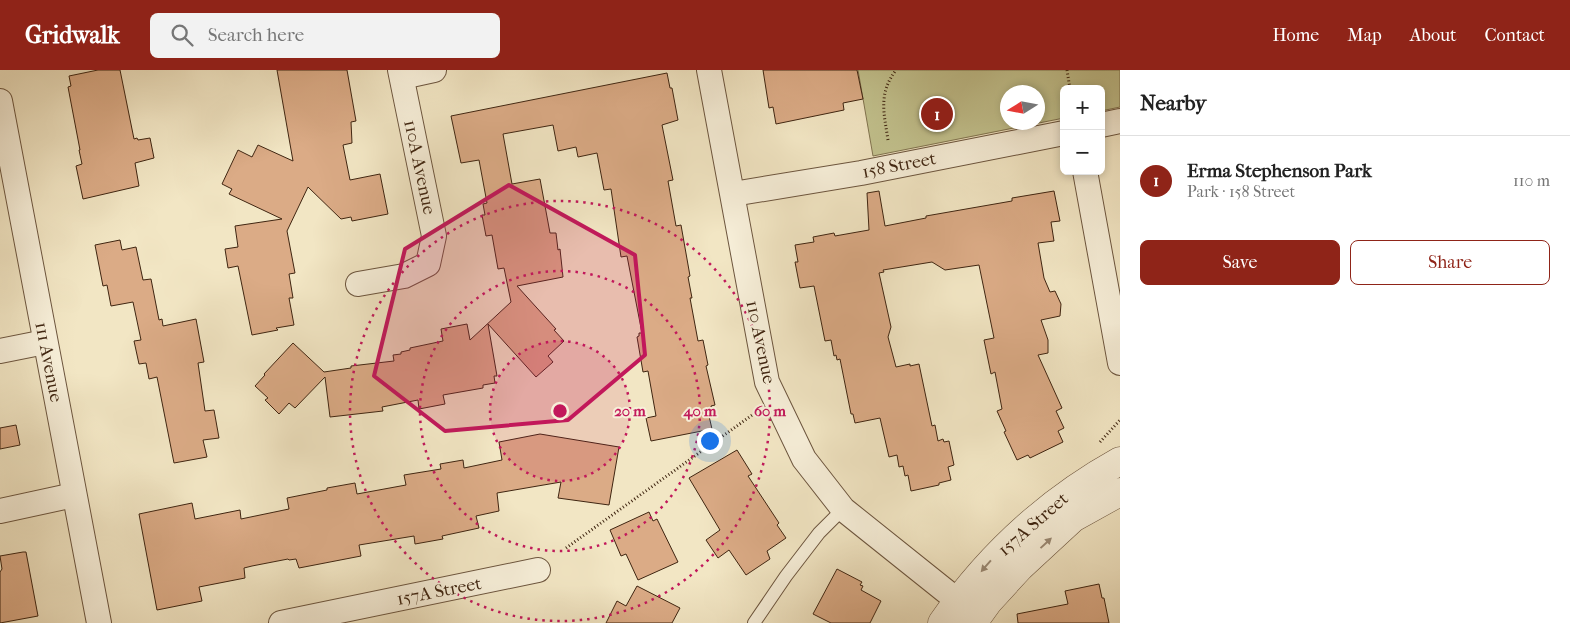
<!DOCTYPE html>
<meta charset="utf-8">
<style>
:root{--surface:#fff;--page:#f2f2f2;--text:#222;--muted:#767676;--line:#e0e0e0;--accent:#8f2418}
body{margin:0;font-family:"IM FELL French Canon",serif;background:var(--page);color:var(--text)}
.controls{position:absolute;right:15px;top:15px;display:grid;overflow:hidden;border-radius:8px;box-shadow:0 2px 8px #0003}
.controls button{width:45px;height:45px;display:grid;place-items:center;padding:0;border:0;border-bottom:1px solid var(--line);background:var(--surface);color:var(--text);font:25px sans-serif}
.compass{position:absolute;left:1000px;top:15px;width:45px;height:45px;border-radius:50%;background:var(--surface);box-shadow:0 2px 8px #0003;rotate:259deg}
.you{position:absolute;left:709px;top:370px;width:18px;height:18px;margin:-12px;border:4px solid #fff;border-radius:50%;background:#1a73e8;box-shadow:0 0 0 8px #1a73e833}
.badge{display:grid;place-items:center;width:32px;height:32px;border-radius:50%;background:var(--accent);color:#fff;font-size:16px;font-weight:700}
.pin{position:absolute;translate:-50% -50%;border:2px solid #fff;box-shadow:0 1px 5px #0006}
.list{margin:0;padding:0;list-style:none}
h2{display:flex;justify-content:space-between;align-items:center;height:65px;margin:0;padding:0 20px;font-size:21px}
h2 small{font-size:16px;font-weight:400;color:var(--muted)}
.list li{display:grid;grid-template-columns:32px 1fr auto;gap:15px;align-items:center;box-sizing:border-box;height:90px;padding:0 20px;border-top:1px solid var(--line)}
.list b{display:block;font-size:19px;white-space:nowrap}
.list p{margin:0;font-size:16px;white-space:nowrap;color:var(--muted)}
.list em{font-size:16px;font-style:normal;color:var(--muted)}
.actions{display:flex;gap:10px;padding:15px 20px}
.actions a{flex:1;padding:11px 0;border:1px solid var(--accent);border-radius:8px;text-align:center;font-size:18px;color:var(--accent)}
.actions .main{background:var(--accent);color:#fff}
.icon{flex:none;width:28px;height:28px;fill:none;stroke:currentColor;stroke-width:2;stroke-linecap:round;stroke-linejoin:round}
.map{position:relative;flex:none;width:1120px;height:553px;overflow:hidden}
header{display:flex;align-items:center;gap:30px;box-sizing:border-box;height:70px;padding:0 25px;background:var(--accent);color:#fff}
header strong{font-size:24px}
nav{display:flex;gap:28px;margin-inline-start:auto;font-size:18px}
.search{width:350px;height:45px;background:var(--page);display:flex;align-items:center;gap:12px;box-sizing:border-box;padding:0 18px;border-radius:8px;color:var(--muted);font-size:19px}
main{display:flex}
aside{flex:1;background:var(--surface)}
.map>svg:first-child{display:block}
.green{fill:#c3c38f;stroke:#817450;fill-rule:evenodd}
.building{fill:#dbab86;stroke:#3f2511}
.lines{fill:none;stroke-linecap:round;stroke-linejoin:round}
.service-casing{stroke:#6c553e;stroke-width:14}
.minor-casing{stroke:#6c553e;stroke-width:26}
.tertiary-casing{stroke:#6c553e;stroke-width:29}
.path{stroke:#3f2511;stroke-width:3;stroke-dasharray:1 2.5;stroke-linecap:butt}
.service{stroke:#f7efd9;stroke-width:12}
.minor{stroke:#f7efd9;stroke-width:24}
.tertiary{stroke:#f7efd9;stroke-width:28}
.oneway{fill:#9b8a75}
.marked{fill:#c2185b;fill-opacity:0.2;stroke:#c2185b;stroke-width:4;stroke-linejoin:round}
.ring{fill:none;stroke:#c2185b;stroke-width:2.5;stroke-dasharray:2.5 5}
.labels{text-anchor:middle;stroke-width:4;stroke-linejoin:round;paint-order:stroke}
.street-label{font-size:18px;fill:#3f2511;stroke:#f7efd9}
.centre{fill:#c2185b;stroke:#f7efd9;stroke-width:2.5}
.ring-label{font-size:15px;text-anchor:middle;font-weight:bold;fill:#c2185b;stroke:#f7efd9;stroke-width:4;stroke-linejoin:round;paint-order:stroke}
</style>
<header>
<strong>Gridwalk</strong>
<div class="search"><svg class="icon" aria-label="search" viewBox="0 0 24 24"><circle cx="10" cy="10" r="6"/><path d="M15 15l6 6"/></svg>Search here</div>
<nav><a>Home</a><a>Map</a><a>About</a><a>Contact</a></nav>
</header>
<main>
<div class="map">
<svg width="1120" height="553" viewBox="0 0 1120 553">
<rect width="100%" height="100%" fill="#f2e6c4"/>
<filter id="stains"><feTurbulence type="fractalNoise" baseFrequency=".004" numOctaves="4"/><feColorMatrix values="0 0 0 0 .2 0 0 0 0 .09 0 0 0 0 .02 0 0 0 .5 -.17"/></filter>
<radialGradient id="worn" r=".72"><stop offset=".6" stop-color="#630" stop-opacity="0"/><stop offset="1" stop-color="#630" stop-opacity=".3"/></radialGradient>
<!-- green -->
<path class="green" d="M858,0h262v37l-19,4v-22h-37v29l-191,38zM1008,22h30v30h-30z"/>
<!-- building -->
<g class="building">
<path d="M98,0h22l14,69 3,-1 1,2 12,-2 4,20 -19,5 4,23 -56,13 -7,-33 6,-2 -3,-14h1l-12,-63 3,-1 -2,-10z"/>
<path d="M277,0h70l9,51 -5,1 1,21 -9,2 7,35 30,-6 8,40 -36,7 -1,-4 -10,2 -33,-32 -21,44 8,42 -6,1 4,24h-4l5,27 -18,3 2,2 -26,5 -14,-69 -10,2 -3,-19 13,-2 -3,-21 47,-7 -53,-25 3,-5 -10,-5 16,-34 14,7 6,-12 35,16z"/>
<path d="M763,0h94l6,29 -20,4 1,7 -68,14 -3,-17 -4,1z"/>
<path d="M667,3l3,15h2l6,32 -16,5 11,55 -5,1 8,45 5,-1 9,51 -2,1 4,21h-2l8,43 5,-1 5,25 -2,1 9,39 -4,1 2,9 -4,1 3,13 -61,12 -5,-23 10,-2 -8,-45 -5,1 -6,-35 2,-1v-3h3l-15,-77 -6,1 -10,-68 -7,1 -7,-37 -19,4 -2,-10 -18,4 -5,-26 -50,9 9,50 28,-5 10,54h6l2,17 2,-1 3,28 -46,9 39,43 -2,1 10,11 -16,15 5,6 -17,15 -48,-53 9,52h-3l1,7 -12,2v3l-40,7 2,9 -26,5 -1,-9 -36,7 1,4 -53,6 -5,-40 -30,31 -6,-5 -10,11 -14,-14 3,-2 -13,-12 10,-11 -1,-1 29,-31 31,29 27,-4v-2l43,-5 -1,-6 8,-1v-2l9,-2v-2l33,-7 -2,-12 26,-5 3,16 41,-38 -7,-34 -6,1 -6,-34 -6,1 -4,-21h3l-2,-11 4,-1 -8,-43 -18,3 -10,-47z"/>
<path d="M879,121l6,35 41,-8v-2l86,-15v-3l42,-7 6,30 -9,1 3,19 -16,2 6,35 6,14 5,-1 6,13 -1,12 -19,4 7,20v13l-10,2 24,53 -6,3 8,17 -6,3 5,11 -33,16 -2,-3 -11,5 -13,-28 2,-1 -9,-20 5,-2 -7,-37 -4,2 -7,-34 10,-2 -15,-73 -34,5 -13,-8 -49,8 1,2 -5,1 12,54 -3,10 8,30 14,-3v2l9,-2 13,62 3,-1 3,16 5,-2 1,3 5,-1 5,24 -6,2 3,13 -12,3v2l-28,6 -3,-16 -3,1 -2,-10 -4,1 -2,-12 -8,2 -9,-39 -25,5 -2,-9h-2l-11,-55 -3,1 -1,-5 -2,1 -3,-16 -6,1 -11,-55 -14,2 -5,-26h3l-3,-17 19,-3 -1,-5 21,-4 1,3 34,-6 -2,-37z"/>
<path d="M120,170l2,10 14,-3 7,33 8,-1 8,41 3,-1 1,7 33,-7 8,43 -6,1 7,48 9,-1 5,28 -16,2 4,17 -33,6 -17,-86 -8,2 -3,-16 -7,1 -5,-23 7,-1 -8,-38 -22,4 -4,-21 -4,1 -8,-41z"/>
<path d="M16,355l4,20 -20,4v-21z"/>
<path d="M540,364l79,13 -10,58 -51,-7 3,-16 -64,11 2,18 -23,5 3,12 -37,8 1,3 -28,5 -1,-8 -55,9 2,11 -62,12 -3,-9 -7,1 -1,-1 -36,7 -8,2 1,10 -46,9 3,14 -45,9 -18,-96 53,-11 3,16 45,-9 1,9 48,-10 -2,-11 40,-8v-2l28,-5 2,11 49,-9 -2,-10 37,-6 -1,-5 23,-4 1,8 38,-8 -3,-18z"/>
<path d="M737,380l15,24 -4,2 31,47 -2,2 9,13 -19,13 3,8 -24,16 -17,-25 -11,8 -12,-18 14,-10 -31,-52z"/>
<path d="M649,442l4,9 4,-2 21,43 -40,18 -12,-26 -5,2 -11,-26z"/>
<path d="M23,482h3l12,64 -38,7v-51l2,-3 -2,-13z"/>
<path d="M837,499l25,13 -2,3 3,1 -2,4 20,11 -11,22h-39l-18,-9z"/>
<path d="M1099,514l3,14h2l5,25h-91l-1,-9 51,-10 -3,-13z"/>
<path d="M637,516l43,22 -8,15h-66l11,-22 9,5z"/>
</g>
<g class="lines">
<!-- service casing -->
<g class="service-casing">
<path id="service" d="M754,553l32,-47 33,-43 24,-24"/>
</g>
<!-- minor casing -->
<g class="minor-casing">
<g id="minor">
<path d="M709,0l58,312 37,77 39,50 130,104"/>
<path d="M402,7l32,-7"/>
<path d="M0,31l99,522"/>
<path d="M1101,55l19,-4"/>
<path d="M1085,101l35,192"/>
<path d="M733,124l128,-21 203,-40"/>
<path d="M358,214l46,-8 24,-12 6,-28 -34,-166"/>
<path d="M0,281l45,-9"/>
<path d="M0,441l74,-16"/>
<path d="M281,553l257,-53"/>
</g>
</g>
<!-- tertiary casing -->
<g class="tertiary-casing">
<g id="tertiary">
<path d="M942,553c47,-68 106,-122 178,-162"/>
<path d="M973,553l15,-21 32,-35 53,-49 47,-26"/>
</g>
</g>
<!-- path -->
<g class="path">
<path d="M1067,0l3,19"/>
<path d="M888,70c-4,-27 -10,-46 8,-70"/>
<path d="M1100,372l20,-22"/>
<path d="M566,478l189,-135"/>
</g>
<!-- service -->
<use href="#service" class="service"/>
<!-- minor -->
<use href="#minor" class="minor"/>
<!-- tertiary -->
<use href="#tertiary" class="tertiary"/>
</g>
<!-- one-way arrows -->
<defs><path id="oneway-solid" d="M-6-.8H1V-3.2L6.5 0L1 3.2V.8H-6Z" transform="scale(1.25)"/></defs>
<g class="oneway">
<use href="#oneway-solid" transform="translate(1046 473) rotate(-43)"/>
<use href="#oneway-solid" transform="translate(986 496) rotate(131)"/>
</g>
<!-- marked area -->
<path class="marked" d="M509,115l126,70 10,100 -77,65 -123,11 -71,-55 31,-127z"/>
<!-- distance rings -->
<circle cx="560" cy="341" r="70" fill="#c2185b" fill-opacity=".12"/>
<g class="ring">
<circle cx="560" cy="341" r="70"/>
<circle cx="560" cy="341" r="140"/>
<circle cx="560" cy="341" r="210"/>
</g>
<g class="labels">
<!-- street labels -->
<g class="street-label">
<text transform="translate(899 95) rotate(-11)" y="6">158 Street</text>
<text transform="translate(420 97) rotate(78)" y="6">110A Avenue</text>
<text transform="translate(761 272) rotate(78)" y="6">110 Avenue</text>
<text transform="translate(49 292) rotate(79)" y="6">111 Avenue</text>
<text transform="translate(1033 454) rotate(-41)" y="6">157A Street</text>
<text transform="translate(439 521) rotate(-11)" y="6">157A Street</text>
</g>
</g>
<circle cx="560" cy="341" r="8" class="centre"/>
<g class="ring-label">
<text x="630" y="346">20 m</text>
<text x="700" y="346">40 m</text>
<text x="770" y="346">60 m</text>
</g>
<rect width="100%" height="100%" filter="url(#stains)"/>
<rect width="100%" height="100%" fill="url(#worn)"/>
</svg>
<div class="controls">
<button>+</button>
<button>−</button>
</div>
<svg class="compass" viewBox="-18 -18 36 36"><path d="M0-13l5 13h-10z" fill="#e53935"/><path d="M0 13l5-13h-10z" fill="#767676"/></svg>
<div class="you"></div>
<div class="pin badge" style="left:937px;top:44px">1</div>
</div>
<aside>
<h2>Nearby<small></small></h2>
<ul class="list">
<li><span class="badge">1</span><div><b>Erma Stephenson Park</b><p>Park · 158 Street</p></div><em>110 m</em></li>
</ul>
<div class="actions"><a class="main">Save</a><a>Share</a></div>
</aside>
</main>
